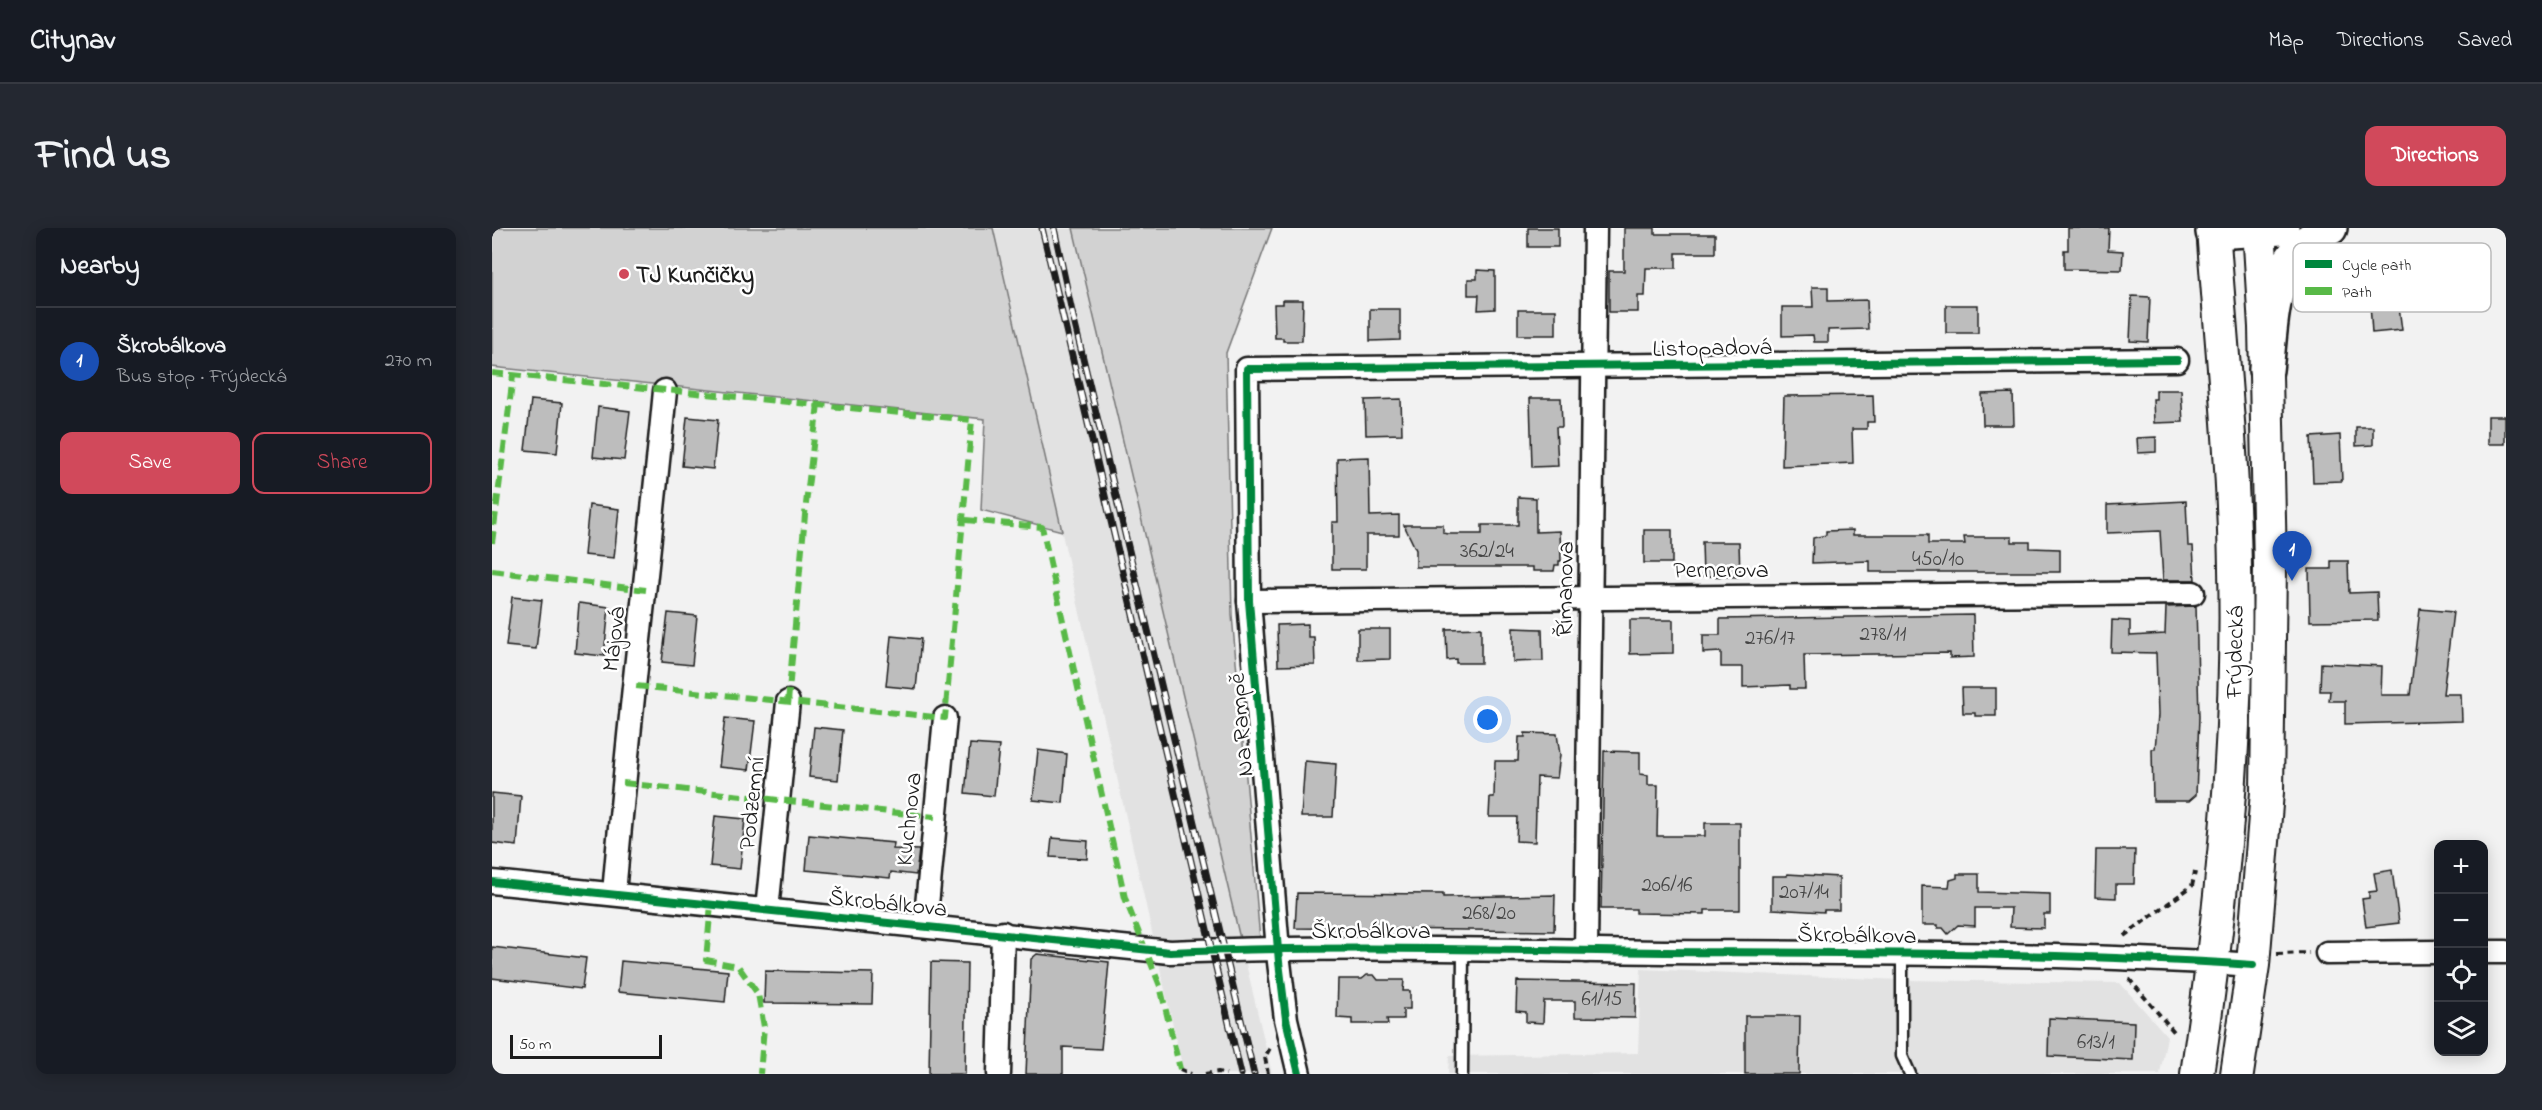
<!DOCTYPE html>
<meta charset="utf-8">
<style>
:root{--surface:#171b24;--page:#242831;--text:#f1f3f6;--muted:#9ea1a6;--line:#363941;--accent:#d1495b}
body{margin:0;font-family:"Indie Flower",sans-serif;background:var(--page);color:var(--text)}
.controls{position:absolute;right:18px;bottom:18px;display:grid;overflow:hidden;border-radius:12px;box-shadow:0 3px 15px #0003}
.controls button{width:54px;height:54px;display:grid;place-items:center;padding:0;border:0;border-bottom:2px solid var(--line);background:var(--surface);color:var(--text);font:30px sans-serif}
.scale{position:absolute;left:18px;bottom:15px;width:152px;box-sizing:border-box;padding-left:6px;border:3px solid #1c1c1c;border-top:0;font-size:16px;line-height:21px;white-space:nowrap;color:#1c1c1c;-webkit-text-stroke:4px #fff;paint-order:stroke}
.you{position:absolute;left:996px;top:492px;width:21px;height:21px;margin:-15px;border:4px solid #fff;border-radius:50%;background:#1a73e8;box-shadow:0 0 0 9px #1a73e833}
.badge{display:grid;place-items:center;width:39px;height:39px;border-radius:50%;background:var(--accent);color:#fff;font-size:20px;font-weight:700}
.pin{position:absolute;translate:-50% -50px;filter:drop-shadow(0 2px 3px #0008)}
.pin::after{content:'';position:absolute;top:32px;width:21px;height:18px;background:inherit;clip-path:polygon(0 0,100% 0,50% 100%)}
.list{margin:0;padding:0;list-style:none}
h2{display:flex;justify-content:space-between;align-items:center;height:78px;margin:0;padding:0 24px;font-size:26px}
h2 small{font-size:20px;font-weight:400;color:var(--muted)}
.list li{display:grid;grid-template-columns:39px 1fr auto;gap:18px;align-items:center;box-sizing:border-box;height:108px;padding:0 24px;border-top:2px solid var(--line)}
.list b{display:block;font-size:22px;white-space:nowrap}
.list p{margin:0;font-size:20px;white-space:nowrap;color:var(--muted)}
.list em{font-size:20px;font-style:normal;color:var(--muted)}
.actions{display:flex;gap:12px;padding:18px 24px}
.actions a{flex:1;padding:14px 0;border:2px solid var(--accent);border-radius:12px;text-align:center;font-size:21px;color:var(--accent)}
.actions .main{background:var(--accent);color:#fff}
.icon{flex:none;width:33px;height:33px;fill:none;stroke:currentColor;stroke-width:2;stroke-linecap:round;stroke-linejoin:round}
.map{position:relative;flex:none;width:2014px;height:846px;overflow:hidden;border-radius:12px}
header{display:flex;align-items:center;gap:36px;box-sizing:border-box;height:84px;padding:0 30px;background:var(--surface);border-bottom:2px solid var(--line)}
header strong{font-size:28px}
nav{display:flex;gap:33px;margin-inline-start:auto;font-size:21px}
.intro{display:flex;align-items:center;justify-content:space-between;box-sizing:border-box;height:144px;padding:0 36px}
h1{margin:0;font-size:42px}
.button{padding:15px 27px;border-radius:12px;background:var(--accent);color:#fff;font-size:21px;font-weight:700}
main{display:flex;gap:36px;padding:0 36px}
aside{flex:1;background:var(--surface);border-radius:12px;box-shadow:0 3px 15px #0003}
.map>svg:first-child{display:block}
.built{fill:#e2e2e2}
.green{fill:#d2d2d2;stroke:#777;stroke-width:1.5}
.building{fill:#bdbdbd;stroke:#1c1c1c;stroke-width:1.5}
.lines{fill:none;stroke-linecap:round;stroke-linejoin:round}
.service-casing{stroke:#1c1c1c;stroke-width:15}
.minor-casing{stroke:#1c1c1c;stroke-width:27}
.secondary-casing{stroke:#1c1c1c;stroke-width:36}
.primary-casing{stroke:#1c1c1c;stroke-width:38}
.path{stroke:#1c1c1c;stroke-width:4;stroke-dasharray:6 4.5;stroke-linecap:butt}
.service{stroke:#fff;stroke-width:10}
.minor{stroke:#fff;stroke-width:22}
.secondary{stroke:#fff;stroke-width:32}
.primary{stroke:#fff;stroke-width:33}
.rail-casing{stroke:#1c1c1c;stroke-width:7}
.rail{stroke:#fff;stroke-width:4.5;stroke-dasharray:14;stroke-linecap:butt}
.quiet{stroke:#58b947;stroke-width:6;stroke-dasharray:12 6;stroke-linecap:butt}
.cycleway-casing{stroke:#fff;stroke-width:11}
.cycleway{stroke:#00873e;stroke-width:8}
.poi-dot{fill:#d1495b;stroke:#fff;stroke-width:2}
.labels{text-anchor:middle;stroke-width:5;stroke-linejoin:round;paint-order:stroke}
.number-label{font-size:21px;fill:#444}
.poi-label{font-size:24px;font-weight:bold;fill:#1c1c1c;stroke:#fff;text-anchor:start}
.street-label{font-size:24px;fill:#1c1c1c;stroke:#fff}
.key{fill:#fff;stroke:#bbb;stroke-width:1.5}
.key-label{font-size:16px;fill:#1c1c1c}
</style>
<header>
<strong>Citynav</strong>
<nav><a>Map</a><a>Directions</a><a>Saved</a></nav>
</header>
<div class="intro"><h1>Find us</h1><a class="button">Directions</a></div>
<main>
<aside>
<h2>Nearby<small></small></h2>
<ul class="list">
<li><span class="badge" style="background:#1a4fb4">1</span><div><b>Škrobálkova</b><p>Bus stop · Frýdecká</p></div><em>270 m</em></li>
</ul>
<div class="actions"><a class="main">Save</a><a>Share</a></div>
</aside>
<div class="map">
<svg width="2014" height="846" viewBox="0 0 2014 846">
<rect width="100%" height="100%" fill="#f2f2f2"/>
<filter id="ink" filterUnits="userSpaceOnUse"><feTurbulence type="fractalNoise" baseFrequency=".0167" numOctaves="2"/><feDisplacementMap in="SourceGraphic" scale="12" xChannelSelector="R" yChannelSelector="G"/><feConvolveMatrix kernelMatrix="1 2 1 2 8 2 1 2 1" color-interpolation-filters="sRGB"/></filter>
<g filter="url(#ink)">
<!-- built -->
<g class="built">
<path d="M501,0h80l199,846h-88z"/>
<path d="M1149,741l260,11 219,3 47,53 -7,38h-712l1,-18 189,-3z"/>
</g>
<!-- green -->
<g class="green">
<path d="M0,0h501l69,303 -81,-21 4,-91 -493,-52z"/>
<path d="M581,0h199l-46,125 6,262 28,325 -19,3z"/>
</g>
<!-- building -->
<g class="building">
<rect x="1036" y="0" width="30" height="19"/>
<path d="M1132,0h31v6h60v19h-39v15h-30l-1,28h-7v16h-29v-41h15z"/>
<path d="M1576,0h41l-1,22 15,1 -1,19 -58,-1v-19h4z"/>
<path d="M985,42l18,1v38l-17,1 1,-15h-11v-16h9z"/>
<path d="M1320,59h16v14l39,-1 1,29 -40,1v12h-14l-1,-7 -31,1v-29h31z"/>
<path d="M1640,68l18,1 -2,45 -18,-1z"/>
<path d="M791,72h20l-1,41h-19v-3h-8l-1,-34h9z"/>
<path d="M1906,72l4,30 -30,3 -2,-30z"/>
<rect x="1454" y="77" width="32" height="28"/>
<path d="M878,81h30v31l-30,1z"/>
<rect x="1026" y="82" width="38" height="25"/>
<path d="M1664,162h25l2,32 -29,1 -1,-24h3z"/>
<path d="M1521,165l1,32h-31l-1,-31z"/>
<path d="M1381,167l1,27h-7v7h-15l1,34 -71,3 2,-70z"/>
<path d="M1038,170h31l1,29h-6l2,39 -26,1z"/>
<path d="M909,171l1,35 -36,1 -1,-35z"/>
<path d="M39,172l31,3 -5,50 -32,-3z"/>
<path d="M106,179l32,4 -6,49 -31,-3z"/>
<rect x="1996" y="188" width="17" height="28"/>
<path d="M195,189l31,3 -5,49 -31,-3z"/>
<path d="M1864,199h17v18l-17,1z"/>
<path d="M1848,207l2,46 -29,1 -2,-45z"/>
<path d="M1664,209v15l-18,1 -1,-15z"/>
<path d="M877,229l1,59 29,-1v20h-33v34h-34v-47h6l-1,-64z"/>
<path d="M1026,269l18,1v34l24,-1 1,30h-2v4h-4l-1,6h-21v-4h-117v-17l-12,-25h39v8l6,1h33v-9h36z"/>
<path d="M1694,273l2,45h5l2,34h-32l-3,-49 -53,2v-28z"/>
<path d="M97,277l30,4 -5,49 -30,-3z"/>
<rect x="1152" y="302" width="28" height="33"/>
<path d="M1361,302v5h75v9h37l-1,-7h48v5h18v6l30,1v23h-190v-11l-58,2 1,-25 13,-3v-4z"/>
<path d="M1210,314h37l1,35 -37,-1z"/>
<path d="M1839,333h17l1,32 28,-1 1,28 -68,1 -1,-52h22z"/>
<path d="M20,369l30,3 -6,49 -30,-3z"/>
<path d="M87,375l30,4 -5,49 -29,-3z"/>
<path d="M1704,378l3,111 -3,78 -7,6h-36l-1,-52h3l3,-34 -2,-62 -45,-1 1,-32 18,1v15l35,-2 1,-27z"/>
<path d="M1928,381l33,3 -10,82h18l1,27 -117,3v-23h-16l1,-10h-10l1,-28 61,3 -1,29h29z"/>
<path d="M176,385l29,3 -5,49 -30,-3z"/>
<path d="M1481,387l1,42 -24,1v-5l-146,2 1,34h-15v-4l-47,2v-20h-22v-15l-18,1v-18h17v-16z"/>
<path d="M1138,392h43v33l-43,1z"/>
<path d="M816,396v13h6l1,28 -37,1 -1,-41z"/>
<path d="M989,400v35h-25v-4l-9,1 -1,-31z"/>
<path d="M1021,400l29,1 1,32 -30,1z"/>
<path d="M866,401h32v30l-32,1z"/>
<path d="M399,408l30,3 -5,50 -30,-3z"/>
<path d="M1470,460h34v28h-21v-3h-12z"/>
<path d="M233,490l30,3 -6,49 -30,-3z"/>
<path d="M322,499l29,3 -5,50 -29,-3z"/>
<path d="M1033,505l32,1 3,21 -3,23 -20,-1 -2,65 -19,-1 1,-24h-28l1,-20h4l1,-36h23l1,-24h6z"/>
<path d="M478,516l29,2 -5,50 -29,-3z"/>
<path d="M546,522l29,4 -4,49 -30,-3z"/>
<path d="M1112,523l36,1v22l8,1v10h10l-1,51h48v-13h35v87h-35v4l-69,-1v-4h-35z"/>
<path d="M813,533l31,3 -3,53h-32z"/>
<path d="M0,565l29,3 -4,50 -25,-3z"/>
<path d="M223,588l30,3 -5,50 -30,-3z"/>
<path d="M317,607l85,8 -1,6 26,1 -3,25 -25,-3 -1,6 -84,-8z"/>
<path d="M560,610l36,3 -1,18 -37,-2z"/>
<path d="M1604,622h39l-1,34h-18v14l-21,-1z"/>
<path d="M1900,642l7,53 -33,4 -4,-28 7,-1v-6l8,-1 -3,-18z"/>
<path d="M1295,646l52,3v33h-15v2l-52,-3v-33h15z"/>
<path d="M1465,646h22v18l71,2v20h-6v14l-34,-1 1,-19h-36v18l-17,-1 -10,9 -5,-6h-5v-3h-16v-39l27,1 1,-7 7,-2z"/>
<path d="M805,665l146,1v3l112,-2 -1,36 -259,-3z"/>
<path d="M0,719l94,11 -4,31 -90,-11z"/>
<path d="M545,726l72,8 -8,87 -38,-2v27h-37l5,-115z"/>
<path d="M129,733l107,10 -3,31 -107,-10z"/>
<path d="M439,734l36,1 -2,111h-36z"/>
<path d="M273,743l108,2 -1,31 -108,-1z"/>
<path d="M875,747h7l4,5h26l-1,11h7v18h-7v10h-16l1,5h-36v-5l-15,-1 1,-39h24z"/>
<path d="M1025,753l119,2 -1,35 -60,-1v-16h-31l-1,22 -17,-1v-10l-10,-1z"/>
<path d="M1253,788h55l-1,58h-54z"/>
<path d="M1557,790l85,4 -1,38 -85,-4z"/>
</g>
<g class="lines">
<!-- service casing -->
<g class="service-casing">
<g id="service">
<path d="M1410,727v101l8,18"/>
<path d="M970,846l1,-124"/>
</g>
</g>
<!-- minor casing -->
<g class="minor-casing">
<g id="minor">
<path d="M757,373l944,-8"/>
<path d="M0,654l678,70c164,-7 330,-2 495,0 196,1 392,0 588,13"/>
<path d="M122,666c14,-168 35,-336 51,-503"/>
<path d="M275,682l21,-208"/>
<path d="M433,698l20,-208"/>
<path d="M1094,723l9,-723"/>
<path d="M1992,724h22"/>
<path d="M1835,725l111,-1"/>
<path d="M507,846l4,-141"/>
<path d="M807,846l-13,-55 -7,-57 -30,-361 -2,-232 930,-9"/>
</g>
</g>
<!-- secondary casing -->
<g class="secondary-casing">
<g id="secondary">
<path d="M1705,846c25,-168 42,-337 38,-506 -2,-114 -14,-227 -22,-340"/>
<path d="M1745,846l16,-109 14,-173 3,-226 -5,-239 -6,-99"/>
</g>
</g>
<!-- primary casing -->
<g class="primary-casing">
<g id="primary">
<path d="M1721,4l69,-4"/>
<path d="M1774,142c7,-58 3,-114 64,-142"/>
</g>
</g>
<!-- path -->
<g class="path">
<path d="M1632,708l68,-50 3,-14"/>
<path d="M1785,726l32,-1"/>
<path d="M1637,751l47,55"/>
<path d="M688,841l11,5"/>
<path d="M713,846l13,-2 8,2"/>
<path d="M776,846l-3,-17 6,-11"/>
</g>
<!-- service -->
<use href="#service" class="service"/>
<!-- minor -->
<use href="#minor" class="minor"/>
<!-- secondary -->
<use href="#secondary" class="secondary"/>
<!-- primary -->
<use href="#primary" class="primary"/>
<!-- rail casing -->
<g class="rail-casing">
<g id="rail">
<path d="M550,0l199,846"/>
<path d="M562,0l18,84 182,762"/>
</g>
</g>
<!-- rail -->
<use href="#rail" class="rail"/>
<!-- quiet -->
<g class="quiet">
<path d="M0,145l480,47 -27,298 -309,-32"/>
<path d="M473,292l77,7 83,371 35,88 20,83"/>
<path d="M0,315l21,-167"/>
<path d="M0,343l154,19"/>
<path d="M296,474l18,-198 12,-100"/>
<path d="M131,555l312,34"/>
<path d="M219,676l-5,56 32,6 20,28 6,33 -4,47"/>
</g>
<!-- cycleway casing -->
<g class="cycleway-casing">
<g id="cycleway">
<path d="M0,654l678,70c164,-7 330,-2 495,0 196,1 392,0 588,13"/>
<path d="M807,846l-13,-55 -7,-57 -30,-361 -2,-232 930,-9"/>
</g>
</g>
<!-- cycleway -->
<use href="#cycleway" class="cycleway"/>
</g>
</g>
<!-- markers -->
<circle class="poi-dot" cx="132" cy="46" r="6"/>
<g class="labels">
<!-- number labels -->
<g class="number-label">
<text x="995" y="329">362/24</text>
<text x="1446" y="337">450/10</text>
<text x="1391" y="412">278/11</text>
<text x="1278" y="416">276/17</text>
<text x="1175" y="663">206/16</text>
<text x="1312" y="670">207/14</text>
<text x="997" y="691">268/20</text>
<text x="1110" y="777">61/15</text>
<text x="1604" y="820">613/1</text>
</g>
<!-- poi labels -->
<g class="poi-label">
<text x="144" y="54">TJ Kunčičky</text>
</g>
<!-- street labels -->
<g class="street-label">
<text transform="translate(1220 119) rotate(-1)" y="8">Listopadová</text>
<text x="1229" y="349">Pernerova</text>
<text transform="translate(1072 361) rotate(-89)" y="8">Římanova</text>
<text transform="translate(121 411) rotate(-84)" y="8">Májová</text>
<text transform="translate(1742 424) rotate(-89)" y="8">Frýdecká</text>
<text transform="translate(748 497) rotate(-95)" y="8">Na Rampě</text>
<text transform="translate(259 575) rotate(-84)" y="8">Podzemní</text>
<text transform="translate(416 591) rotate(-84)" y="8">Kuchnova</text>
<text transform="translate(396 674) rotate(6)" y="8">Škrobálkova</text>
<text x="879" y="710">Škrobálkova</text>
<text transform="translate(1365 706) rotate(1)" y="8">Škrobálkova</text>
</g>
</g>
<!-- legend -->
<rect x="1801" y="15" width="198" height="69" rx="9" class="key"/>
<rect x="1813" y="32" width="27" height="8" fill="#00873e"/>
<rect x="1813" y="59" width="27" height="8" fill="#58b947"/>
<g class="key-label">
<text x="1850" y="42">Cycle path</text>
<text x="1850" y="69">Path</text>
</g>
</svg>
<div class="controls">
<button>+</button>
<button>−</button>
<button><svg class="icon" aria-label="locate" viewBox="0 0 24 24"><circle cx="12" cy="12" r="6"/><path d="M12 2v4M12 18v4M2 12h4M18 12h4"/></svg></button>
<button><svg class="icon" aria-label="layers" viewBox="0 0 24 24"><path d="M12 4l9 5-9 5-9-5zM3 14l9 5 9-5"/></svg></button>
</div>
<div class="scale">50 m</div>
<div class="you"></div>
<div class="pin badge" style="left:1800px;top:353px;background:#1a4fb4">1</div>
</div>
</main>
